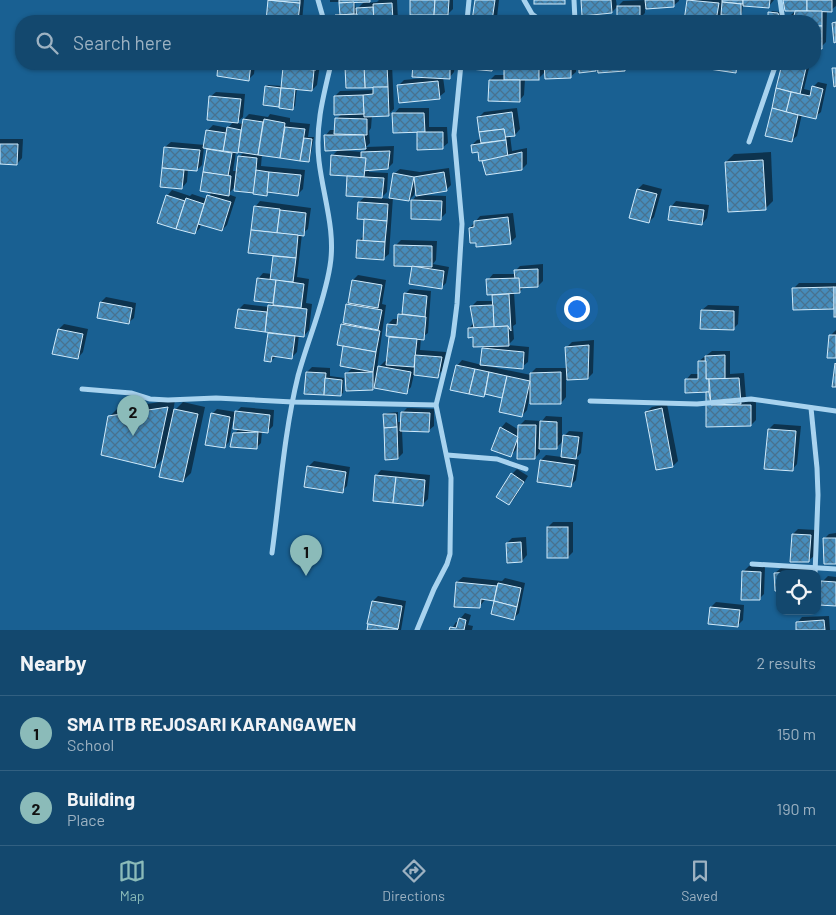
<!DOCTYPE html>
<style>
:root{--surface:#13486e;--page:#205276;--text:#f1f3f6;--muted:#9db2c2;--line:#326081;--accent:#8bbbb9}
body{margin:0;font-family:Barlow,sans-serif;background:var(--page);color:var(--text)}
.controls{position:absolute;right:15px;bottom:15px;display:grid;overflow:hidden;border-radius:10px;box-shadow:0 1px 4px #0004}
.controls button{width:45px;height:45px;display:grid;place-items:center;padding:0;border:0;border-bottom:1px solid var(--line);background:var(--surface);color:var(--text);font:25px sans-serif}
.you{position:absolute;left:576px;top:308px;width:18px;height:18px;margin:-12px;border:4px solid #fff;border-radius:50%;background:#1a73e8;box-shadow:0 0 0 8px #1a73e833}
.badge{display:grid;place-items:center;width:32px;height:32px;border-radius:50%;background:var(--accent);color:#111;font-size:16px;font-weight:700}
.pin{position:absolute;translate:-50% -41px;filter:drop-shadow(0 1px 2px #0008)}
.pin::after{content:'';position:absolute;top:26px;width:18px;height:15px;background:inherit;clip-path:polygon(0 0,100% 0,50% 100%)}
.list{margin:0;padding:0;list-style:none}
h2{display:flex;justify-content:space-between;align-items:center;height:65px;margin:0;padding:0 20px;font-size:21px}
h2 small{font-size:16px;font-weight:400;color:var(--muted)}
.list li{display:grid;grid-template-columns:32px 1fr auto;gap:15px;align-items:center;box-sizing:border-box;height:75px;padding:0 20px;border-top:1px solid var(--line)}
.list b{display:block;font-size:19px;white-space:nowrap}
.list p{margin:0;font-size:16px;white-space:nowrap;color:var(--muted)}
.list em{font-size:16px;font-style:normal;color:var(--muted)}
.icon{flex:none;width:28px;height:28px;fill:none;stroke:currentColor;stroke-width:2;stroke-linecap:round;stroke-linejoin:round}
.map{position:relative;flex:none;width:836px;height:630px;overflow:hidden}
.search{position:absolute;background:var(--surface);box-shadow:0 1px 4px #0004;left:15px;right:15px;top:15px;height:55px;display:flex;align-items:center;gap:12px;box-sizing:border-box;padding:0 18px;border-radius:20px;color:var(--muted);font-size:19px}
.sheet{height:215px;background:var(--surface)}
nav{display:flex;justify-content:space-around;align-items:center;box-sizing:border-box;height:70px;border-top:1px solid var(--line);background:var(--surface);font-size:14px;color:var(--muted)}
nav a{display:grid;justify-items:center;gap:2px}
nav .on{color:var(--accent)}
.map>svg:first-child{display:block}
.shadow{fill:#0007;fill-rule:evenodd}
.building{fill:url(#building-cross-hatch);stroke:#cfeafb}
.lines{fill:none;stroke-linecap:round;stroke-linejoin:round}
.minor{stroke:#a8d3ef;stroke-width:5}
</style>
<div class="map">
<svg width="836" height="630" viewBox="0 0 836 630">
<defs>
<pattern id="building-cross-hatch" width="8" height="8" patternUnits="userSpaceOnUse" patternTransform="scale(1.25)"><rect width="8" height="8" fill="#468cbb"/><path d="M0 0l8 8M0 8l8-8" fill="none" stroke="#48728f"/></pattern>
</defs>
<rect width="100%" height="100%" fill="#196092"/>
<!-- shadow -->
<g class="shadow">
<path d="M269,0h35l-2,21h-35z"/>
<path d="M330,0h40l-3,3 10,-1 2,-2h18l1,21h-62v-6l5,-2 -1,-11h-10zM355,1h10l-9,9z"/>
<path d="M411,0h42v9l-5,5z"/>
<path d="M476,0h23l-2,17 -5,4 -19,-1z"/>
<path d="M582,0h34l1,7 -5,5z"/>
<path d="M646,0h33v1l-6,5 -28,2v5l-5,5 -22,-12 5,-5z"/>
<path d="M689,0h85l-5,6 -26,-1 -1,8 -2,2 -19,-1 -1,7h-34z"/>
<path d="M784,0h52v6l-5,4h-4l-1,32 -5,5h-6v-26h-25v-5l6,-6z"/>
<path d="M772,11l8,1 2,9h-13l1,-8z"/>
<path d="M657,17l24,3v1h-28z"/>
<path d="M505,18l14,2v1h-17z"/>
<path d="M220,64h35l-1,10 -5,5 -31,-4z"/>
<path d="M285,64h35l-3,21 -5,5 -15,-2 -2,18 -2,2 -29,-4 2,-17 2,-2 14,1z"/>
<path d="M350,64h42l2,45 -5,5 -17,1 -1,13 -2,3 1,12 -4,4 28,-1 -1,17 -5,5 -19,1v3l19,1 -1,19 -6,6 9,1 4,-25 6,-5 20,3 29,-4 2,17 -5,5 -26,5 26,1v17l-5,5 -29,-17 5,-6 -1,-9 -2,9 -5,5 -16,-3 -4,57 -6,5 -24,-18 5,-6 1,-17h-7l1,-16 7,-6 -34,-40 6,-6 25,2 4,-4 -41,1 -1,-13 5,-6h6v-11l6,-5 -7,-18 5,-5 34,-1v-4l-26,1 -1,-20z"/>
<path d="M414,64h41l-1,8 -5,6 -6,-1 2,15 -6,5 -40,-12 5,-5 20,-2v-1l-10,-1z"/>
<path d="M471,64h26l-5,6 -21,-2z"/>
<path d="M505,64h125l-5,5 -26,-2 -3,3 -20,-3v5l-6,5 -24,-6 -8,8h-13l-1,16 -5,6 -29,-21 5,-5h10z"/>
<path d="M711,64h30l-1,3 -5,5 -25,-4z"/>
<path d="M783,64h27l-6,25 8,2 1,-4 5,-5 9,2 -6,28 -6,5 -13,-3 -5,22 -6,5 -18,-34z"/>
<path d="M216,92l29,2 -2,23 -7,6 7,1 1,-5 5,-5 19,3 2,-3 20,4v4l20,2 -2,13h6l-4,22 -2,2 -46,-7 -1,12 44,4 -2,19 -5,5 -29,-3 -3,3 -30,-8 -8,8 8,3 -9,28 -5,5 -21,-7 -1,5 -5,5 -36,-11 8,-26 5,-6 18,6 2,-2 15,5 5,-7 -10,-2 6,-42 -4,-1 -2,18 -5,5 -9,-1 -1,13 -5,6 -20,-2 3,-39 6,-5 34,3 2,-14 6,-6 15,3 6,-7 -24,-24zM245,151l-6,6 -1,14h-5l3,-19z"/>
<path d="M399,108h30v19h18l1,16 -6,5 -48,-34z"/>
<path d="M517,108l3,21 -5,6h-5l2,16 15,-3v16l-5,5 -35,5 -8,-23 -7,-6 5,-5 5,-1 -3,-22 5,-5z"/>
<path d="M0,139h23l-1,19 -5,6 -17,-1z"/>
<path d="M771,152l2,49 -8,8 -39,-47 8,-8z"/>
<path d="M643,184l19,5 -8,28 -5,5 -11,-33z"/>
<path d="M260,201l51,7 -3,21 -6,5 -5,43 12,2 -3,24 6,1 -3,26 -5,6 -5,-1 -2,17 -5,5 -16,-1 -5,5 -5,-1 3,-28 -32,-5 2,-18 5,-5 25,3 5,-5 -19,-3 3,-20 5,-6 9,1 2,-19 -19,-48z"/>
<path d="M676,201l33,4 -2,13 -5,6 -31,-17z"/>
<path d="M513,213l3,24 -6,6 -40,-15 10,-12z"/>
<path d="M401,240l36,1 -1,19 -3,4 16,3 -3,16 -5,5 -28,-23 -17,-20z"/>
<path d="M543,264v17l-5,5h-13l-6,6h-5l2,32 -3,2 1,13 -6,6 21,2 -1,15 -6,5 -35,-3v2l44,9v-2l5,-5h31l-1,-20 6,-6 22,-2 -1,33 -5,5 -22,1v18l-5,6 -31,-8 -3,15 -5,6 -19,-19 -17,-4 -3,3 -26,-30 5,-6 20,5 1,-17 3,-3 -12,-9 -5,-8 5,-5 -2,-17 5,-5h17l-1,-7 -5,-14 5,-6h22v-3l5,-5z"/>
<path d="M358,275l28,5 -4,24 4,1 -9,64 8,-8 3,1 2,-26 -2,-12 5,-5h6v-4l4,-4 2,-17 5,-5 21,2 -3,42 -7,5 -1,12 26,2 -4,19 -5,5 -23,-2 -3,13 -5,6 -31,-6 -2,2 -26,-16 6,-6 -8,-22 -7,-1 9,-40 3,-2 3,-22z"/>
<path d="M799,283h37v33l-1,-9 -42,-18z"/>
<path d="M106,297l30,6 -2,15 -6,5 -27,-21z"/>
<path d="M708,305l31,1 -1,18 -5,5 -31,-19z"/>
<path d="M64,324l24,5 -5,23 -5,6 -19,-29z"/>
<path d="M836,330v27l-6,-21z"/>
<path d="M712,351h18v23l14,-1 2,26 10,1v20l-5,5 -43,1 -1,-36 -21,-10 5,-6h8v-13z"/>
<path d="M312,367l18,1v8l14,2 -1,15 -3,2 -33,-23z"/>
<path d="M175,400l-2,12 10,-10 22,5 -14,66 -8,8 -18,-24 -10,10 -46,-50 9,-9z"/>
<path d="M667,404l11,57 -5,5 -27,-54 6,-5z"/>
<path d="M241,407l33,3 -1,16 -5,5h-6l-1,12 -5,5 -22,-14 5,-5 -4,-7 -2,-1 -4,21 -5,5 -12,-33 5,-5 19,3z"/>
<path d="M407,408l27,1v17l-6,5 -26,-1 1,23 -5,5 -13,-43 2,-2 11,-1v10h4v-9z"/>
<path d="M546,416l16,1v21l7,-7 14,1 -2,21 -6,6 4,1 -3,20 -5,5 -30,-25 5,-5 16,2 2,-17 -8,8 -16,-1v5l-5,6 -16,-16 -3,8 -5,5 -10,-27 5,-6 13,8 1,-5 5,-5 17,1z"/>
<path d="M774,424l27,2 -4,38 -5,6 -23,-41z"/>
<path d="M314,461l36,6 -3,19 -5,5 -34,-24z"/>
<path d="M517,469l11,7 -14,23 -5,5 3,-30z"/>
<path d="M381,470l49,5 -2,24 -6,6 -46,-29z"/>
<path d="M553,522h20v30l-5,5 -20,-30z"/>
<path d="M798,529l18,1 -2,26 -6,5 -15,-27z"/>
<path d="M836,533v29l-12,-23 5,-5z"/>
<path d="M526,537l1,18 -5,6 -15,-18 5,-5z"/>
<path d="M749,566l16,1 -1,27 -5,5 -16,-27z"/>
<path d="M781,568l30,1v5l-36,-1z"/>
<path d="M828,576l8,1v28l-13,-24z"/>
<path d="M463,577l39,4 3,-3 20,5 -6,30 -5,5 -18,-18 -11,-1 -1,2 -5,6 -22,-25z"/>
<path d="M378,596l28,5 -5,29h-33l5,-29z"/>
<path d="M716,602l28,3 -1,15 -5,5 -27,-18z"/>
<path d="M465,613l6,2 -3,10 5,1 -1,4h-21l5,-8 3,1 1,-4z"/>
<path d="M829,616l1,14h-33v-7l5,-6z"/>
</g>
<!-- building -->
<g class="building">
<path d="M268,0l32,3 -2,18h-32z"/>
<path d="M268,0h32v3z"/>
<path d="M339,0h31v2l-31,1z"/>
<path d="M410,0h25l-1,15h-24z"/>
<path d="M435,0h14l-1,15h-14z"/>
<path d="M475,0h20l-3,21h-20z"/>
<rect x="534" y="0" width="31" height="4"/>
<path d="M581,0h30l1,13 -30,3z"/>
<path d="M645,0h29v7l-28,2z"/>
<path d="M687,0l32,3 -3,18h-32z"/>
<path d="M722,0h21v4l-21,-2z"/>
<path d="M743,0h27l-1,8 -26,-2z"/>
<path d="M783,0h24v11h-22z"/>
<path d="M807,0h25v12l-25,-1z"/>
<path d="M354,2v12l-14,1 -1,-12z"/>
<path d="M722,2l19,2v12l-20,-1z"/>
<path d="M392,3l1,18h-19l-1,-17z"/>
<rect x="617" y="6" width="23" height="13"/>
<path d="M373,7l1,14h-17l-1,-13z"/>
<path d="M795,11h27v15h-7v-5h-27v-5h6z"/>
<path d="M768,12l10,1 2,8h-12z"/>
<path d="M357,14v7h-22v-6z"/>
<path d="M836,22v20l-2,1 -2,-20z"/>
<path d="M815,26h7v23l-7,-1z"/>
<path d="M218,64h33l-2,17 -32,-5z"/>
<path d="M283,64h34l-1,6 -33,-3z"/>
<path d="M364,64h23l1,23 -23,1z"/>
<path d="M413,64h37v15l-38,-2z"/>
<path d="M470,64h23l-1,7 -22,-2z"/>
<rect x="504" y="64" width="35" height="16"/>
<path d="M544,64h27v14l-26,1z"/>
<path d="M573,64h23v7l-17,2v-5h-6z"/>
<path d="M597,64h28v7l-27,2z"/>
<path d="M710,64h27l-1,9 -27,-4z"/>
<path d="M782,64l24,4 -6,26 -24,-6z"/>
<path d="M364,66l1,22h-19l-1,-21z"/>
<path d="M283,67l31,3 -2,21 -31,-3z"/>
<path d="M832,68h4v18l-2,1z"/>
<path d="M489,80h31v22l-32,-1z"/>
<path d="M438,81l2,18 -41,4 -2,-18z"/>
<path d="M265,86l16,2 -2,19 -16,-2z"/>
<path d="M812,86l11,3 -7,30 -30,-7 5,-20 19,4z"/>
<path d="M373,87h15l1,29 -25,1 -1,-22 10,-1z"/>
<path d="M281,88l14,1 -2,21 -14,-2z"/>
<path d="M776,88l15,4 -5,20 -14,-4z"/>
<path d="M363,95l1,19 -30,1v-19z"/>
<path d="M209,96l32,3 -3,24 -31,-3z"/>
<path d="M772,108l26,7 -6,27 -27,-6z"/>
<path d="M512,112l3,24 -10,1 -1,-8 -25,3 -2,-15z"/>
<path d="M392,113h32l1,19 -32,1z"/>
<path d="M335,118l32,1v16l-33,-1z"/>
<path d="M243,119l20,3 -5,33 -20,-3z"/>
<path d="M264,119l21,4 -5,35 -22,-3z"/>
<path d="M227,127l14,3 -3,23 -15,-2z"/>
<path d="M285,127l20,2 -5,32 -20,-3z"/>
<path d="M504,129l2,11 -25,3 -2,-11z"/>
<path d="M206,130l20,3 -3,18 -20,-3z"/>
<path d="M417,132h26v17l-26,1z"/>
<path d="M324,135h40l2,14 -41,2z"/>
<path d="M304,138l8,1 -3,23 -9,-1z"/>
<path d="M506,140l2,18 -29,3 -1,-9 -6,1 -1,-8z"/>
<path d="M0,144h18l-1,21 -17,-1z"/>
<path d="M164,147l36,3 -3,21 -35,-3z"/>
<path d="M207,149l25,4 -4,23 -25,-4z"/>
<path d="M390,151l-2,18 -27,2v-19z"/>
<path d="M522,152v18l-36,5 -4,-14z"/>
<path d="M331,155l35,3 -2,19 -34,-2z"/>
<path d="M238,156l19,2 -3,35 -20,-2z"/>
<path d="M763,160l3,50 -38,2 -3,-50z"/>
<path d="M162,168l22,2 -2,19 -22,-2z"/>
<path d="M256,170l13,2 -2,24 -14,-2z"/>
<path d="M203,172l28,4 -2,20 -29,-5z"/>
<path d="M269,172l32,3 -3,21 -31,-4z"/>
<path d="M444,172l3,19 -31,5 -2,-19z"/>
<path d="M393,173l21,4 -5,24 -20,-3z"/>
<path d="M347,176l37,2 -2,20 -36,-2z"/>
<path d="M637,189l20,5 -8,29 -20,-5z"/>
<path d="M166,195l19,6 -9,28 -19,-6z"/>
<path d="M207,195l24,7 -9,29 -24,-7z"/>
<path d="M186,198l18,6 -9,30 -19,-5z"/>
<path d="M411,200l31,1 -1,19 -30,-1z"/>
<path d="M358,202l30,2 -1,17 -30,-2z"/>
<path d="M254,206l26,3 -3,24 -26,-3z"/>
<path d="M670,206l34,4 -2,15 -34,-5z"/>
<path d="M280,210l26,3 -2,23 -27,-3z"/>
<path d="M508,217l3,27 -35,3v-4h-6l-1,-15 5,-1v-6z"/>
<path d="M364,219l23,2 -2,21 -22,-1z"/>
<path d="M251,230l47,5 -2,23 -48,-5z"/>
<path d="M357,240l28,2 -1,18 -28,-2z"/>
<path d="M394,245l38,1v21l-38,-1z"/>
<path d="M273,256l23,2 -3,24 -23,-2z"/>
<path d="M412,266l32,5 -2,18 -33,-5z"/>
<path d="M538,269v18l-22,1 -2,-18z"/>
<path d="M257,278l19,2 -3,23 -19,-2z"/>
<path d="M519,278l1,15 -33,2 -1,-16z"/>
<path d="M276,280l28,4 -3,24 -28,-3z"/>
<path d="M352,280l30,5 -4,23 -30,-5z"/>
<path d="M834,287v22l-41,1 -1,-22z"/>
<rect x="834" y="287" width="2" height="30"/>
<path d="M404,293l23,3 -2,21 -23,-3z"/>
<path d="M509,294l2,37 -3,-5 -14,1 -2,-32z"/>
<path d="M100,302l32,6 -3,16 -32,-6z"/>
<path d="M346,304l36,6 -4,20 -35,-7z"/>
<path d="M268,305l39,4 -3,28 -39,-5z"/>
<path d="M493,305l1,22 -20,1 -4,-22z"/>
<path d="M238,309l29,3 -2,20 -30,-4z"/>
<path d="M701,310l33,1v19l-34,-1z"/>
<path d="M398,314l28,3 -2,23 -38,-4 1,-12 10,1z"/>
<path d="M341,324l39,7 -4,21 -39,-7z"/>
<path d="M508,326l1,20 -36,1v-10l-5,1v-10z"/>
<path d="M58,329l25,5 -5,25 -26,-5z"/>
<path d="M268,333l27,3 -3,23 -20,-3 -1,6 -7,-1z"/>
<path d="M829,335h7v23h-9z"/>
<path d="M389,337l28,2 -3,28 -28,-2z"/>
<path d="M589,345l-1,34 -21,1 -2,-33z"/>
<path d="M343,346l33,6 -3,20 -33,-6z"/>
<path d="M482,348l42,4 -1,17 -43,-4z"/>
<path d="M415,355l27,2 -4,21 -24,-3z"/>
<path d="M725,355v24h-19l-1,-23z"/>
<path d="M698,361h8v18h3v13l-24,1v-14h13z"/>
<path d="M835,363l1,1v23h-4z"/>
<path d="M456,365l19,4 -6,25 -19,-4z"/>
<path d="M378,366l33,6 -4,22 -33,-6z"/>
<path d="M475,369l14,3 -5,25 -15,-3z"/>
<path d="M306,372l20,1 -2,22 -20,-1z"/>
<path d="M373,372v18l-27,1 -1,-18z"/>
<path d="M489,372l18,4 -5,22 -17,-4z"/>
<path d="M561,372v32h-31v-31z"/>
<path d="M507,376l23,5 -8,36 -23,-5z"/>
<path d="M325,378l17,2 -1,16 -17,-1z"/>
<path d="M739,378l2,26 -30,1 -2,-26z"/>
<path d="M706,392h3l2,13h40v21l-45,1z"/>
<path d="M168,407l-13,61 -54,-13 7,-39z"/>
<path d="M662,408l11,59 -17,3 -11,-58z"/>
<path d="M174,409l24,5 -15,68 -24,-5z"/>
<path d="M235,411l35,4 -2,18 -35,-4z"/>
<path d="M401,412l29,1 -1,19 -29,-1z"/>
<path d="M211,413l19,4 -5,31 -20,-3z"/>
<path d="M383,414h13l1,13 -13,1z"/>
<path d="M540,421l17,1v27h-18z"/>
<path d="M518,425h18l-1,34h-18z"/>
<path d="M397,427l1,32 -13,1 -1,-32z"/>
<path d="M500,427l18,10 -7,20 -20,-7z"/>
<path d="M768,429l28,2 -3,40 -29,-2z"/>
<path d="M258,432l-1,17 -27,-2 3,-14z"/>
<path d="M563,435l16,2 -3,22 -15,-2z"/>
<path d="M540,460l35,5 -4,22 -34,-5z"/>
<path d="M307,466l39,6 -3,21 -39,-6z"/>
<path d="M511,473l13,9 -15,23 -13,-8z"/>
<path d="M375,475l21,2 -3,26 -20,-2z"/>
<path d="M396,477l29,3 -2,26 -30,-3z"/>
<rect x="547" y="527" width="21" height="31"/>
<path d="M792,534l19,1 -2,27h-19z"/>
<path d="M823,538h13v26h-12z"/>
<path d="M521,542l1,20 -15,1 -1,-20z"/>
<path d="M742,571l19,1 -1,28h-19z"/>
<path d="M794,572l12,2h-26v17h-5l-1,-18z"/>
<path d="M821,581l15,1v24l-17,-1z"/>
<path d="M456,582l41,4 -3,15 -13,-2 -1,9 -26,-1z"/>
<path d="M498,583l23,5 -4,19 -23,-6z"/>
<path d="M372,601l30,5 -4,23 -31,-5z"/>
<path d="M494,601l23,6 -3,13 -23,-6z"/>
<path d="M710,607l30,3 -2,17 -30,-3z"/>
<path d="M459,618l7,2 -2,10h-15l1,-3 6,1z"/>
<path d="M824,620l1,10h-29v-8z"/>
<path d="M368,624l30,5 -1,1h-30z"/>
</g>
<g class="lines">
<!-- minor -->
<g class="minor">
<path d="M318,0l6,21"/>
<path d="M524,0l8,14 9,7"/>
<path d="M574,0l1,21"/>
<path d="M780,0l3,21"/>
<path d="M467,21l2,-21"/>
<path d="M749,142l27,-78"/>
<path d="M82,389l49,4 19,6 18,1 48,-2 77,4 143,3"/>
<path d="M590,401l107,3 54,-5 85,12"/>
<path d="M811,408l6,60 1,27 -3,79"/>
<path d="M447,455l50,4 29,10"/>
<path d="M272,553c8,-59 12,-120 26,-177 10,-37 26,-72 32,-110 6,-35 -7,-70 -11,-105 -4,-34 4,-64 12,-97"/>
<path d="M752,564l84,5"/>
<path d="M417,630l17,-41 13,-25 3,-10 1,-76 -15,-73 17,-69 4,-32 5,-80 -8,-89 7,-71"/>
</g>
</g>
</svg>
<div class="controls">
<button><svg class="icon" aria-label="locate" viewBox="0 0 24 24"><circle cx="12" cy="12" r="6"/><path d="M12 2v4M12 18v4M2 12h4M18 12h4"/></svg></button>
</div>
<div class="you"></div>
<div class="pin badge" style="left:306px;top:576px">1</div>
<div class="pin badge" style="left:133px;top:436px">2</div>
<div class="search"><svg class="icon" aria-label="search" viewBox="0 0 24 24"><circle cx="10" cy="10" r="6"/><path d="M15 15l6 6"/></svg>Search here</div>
</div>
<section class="sheet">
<h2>Nearby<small>2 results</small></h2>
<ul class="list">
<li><span class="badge">1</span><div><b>SMA ITB REJOSARI KARANGAWEN</b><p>School</p></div><em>150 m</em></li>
<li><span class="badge">2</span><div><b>Building</b><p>Place</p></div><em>190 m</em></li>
</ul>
</section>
<nav>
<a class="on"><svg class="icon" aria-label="map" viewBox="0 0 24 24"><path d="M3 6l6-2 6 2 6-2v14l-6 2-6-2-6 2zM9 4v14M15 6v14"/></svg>Map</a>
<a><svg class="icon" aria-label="directions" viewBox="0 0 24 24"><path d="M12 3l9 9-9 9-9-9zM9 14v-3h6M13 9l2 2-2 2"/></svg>Directions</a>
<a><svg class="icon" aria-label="saved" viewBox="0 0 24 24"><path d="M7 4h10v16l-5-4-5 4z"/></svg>Saved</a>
</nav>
